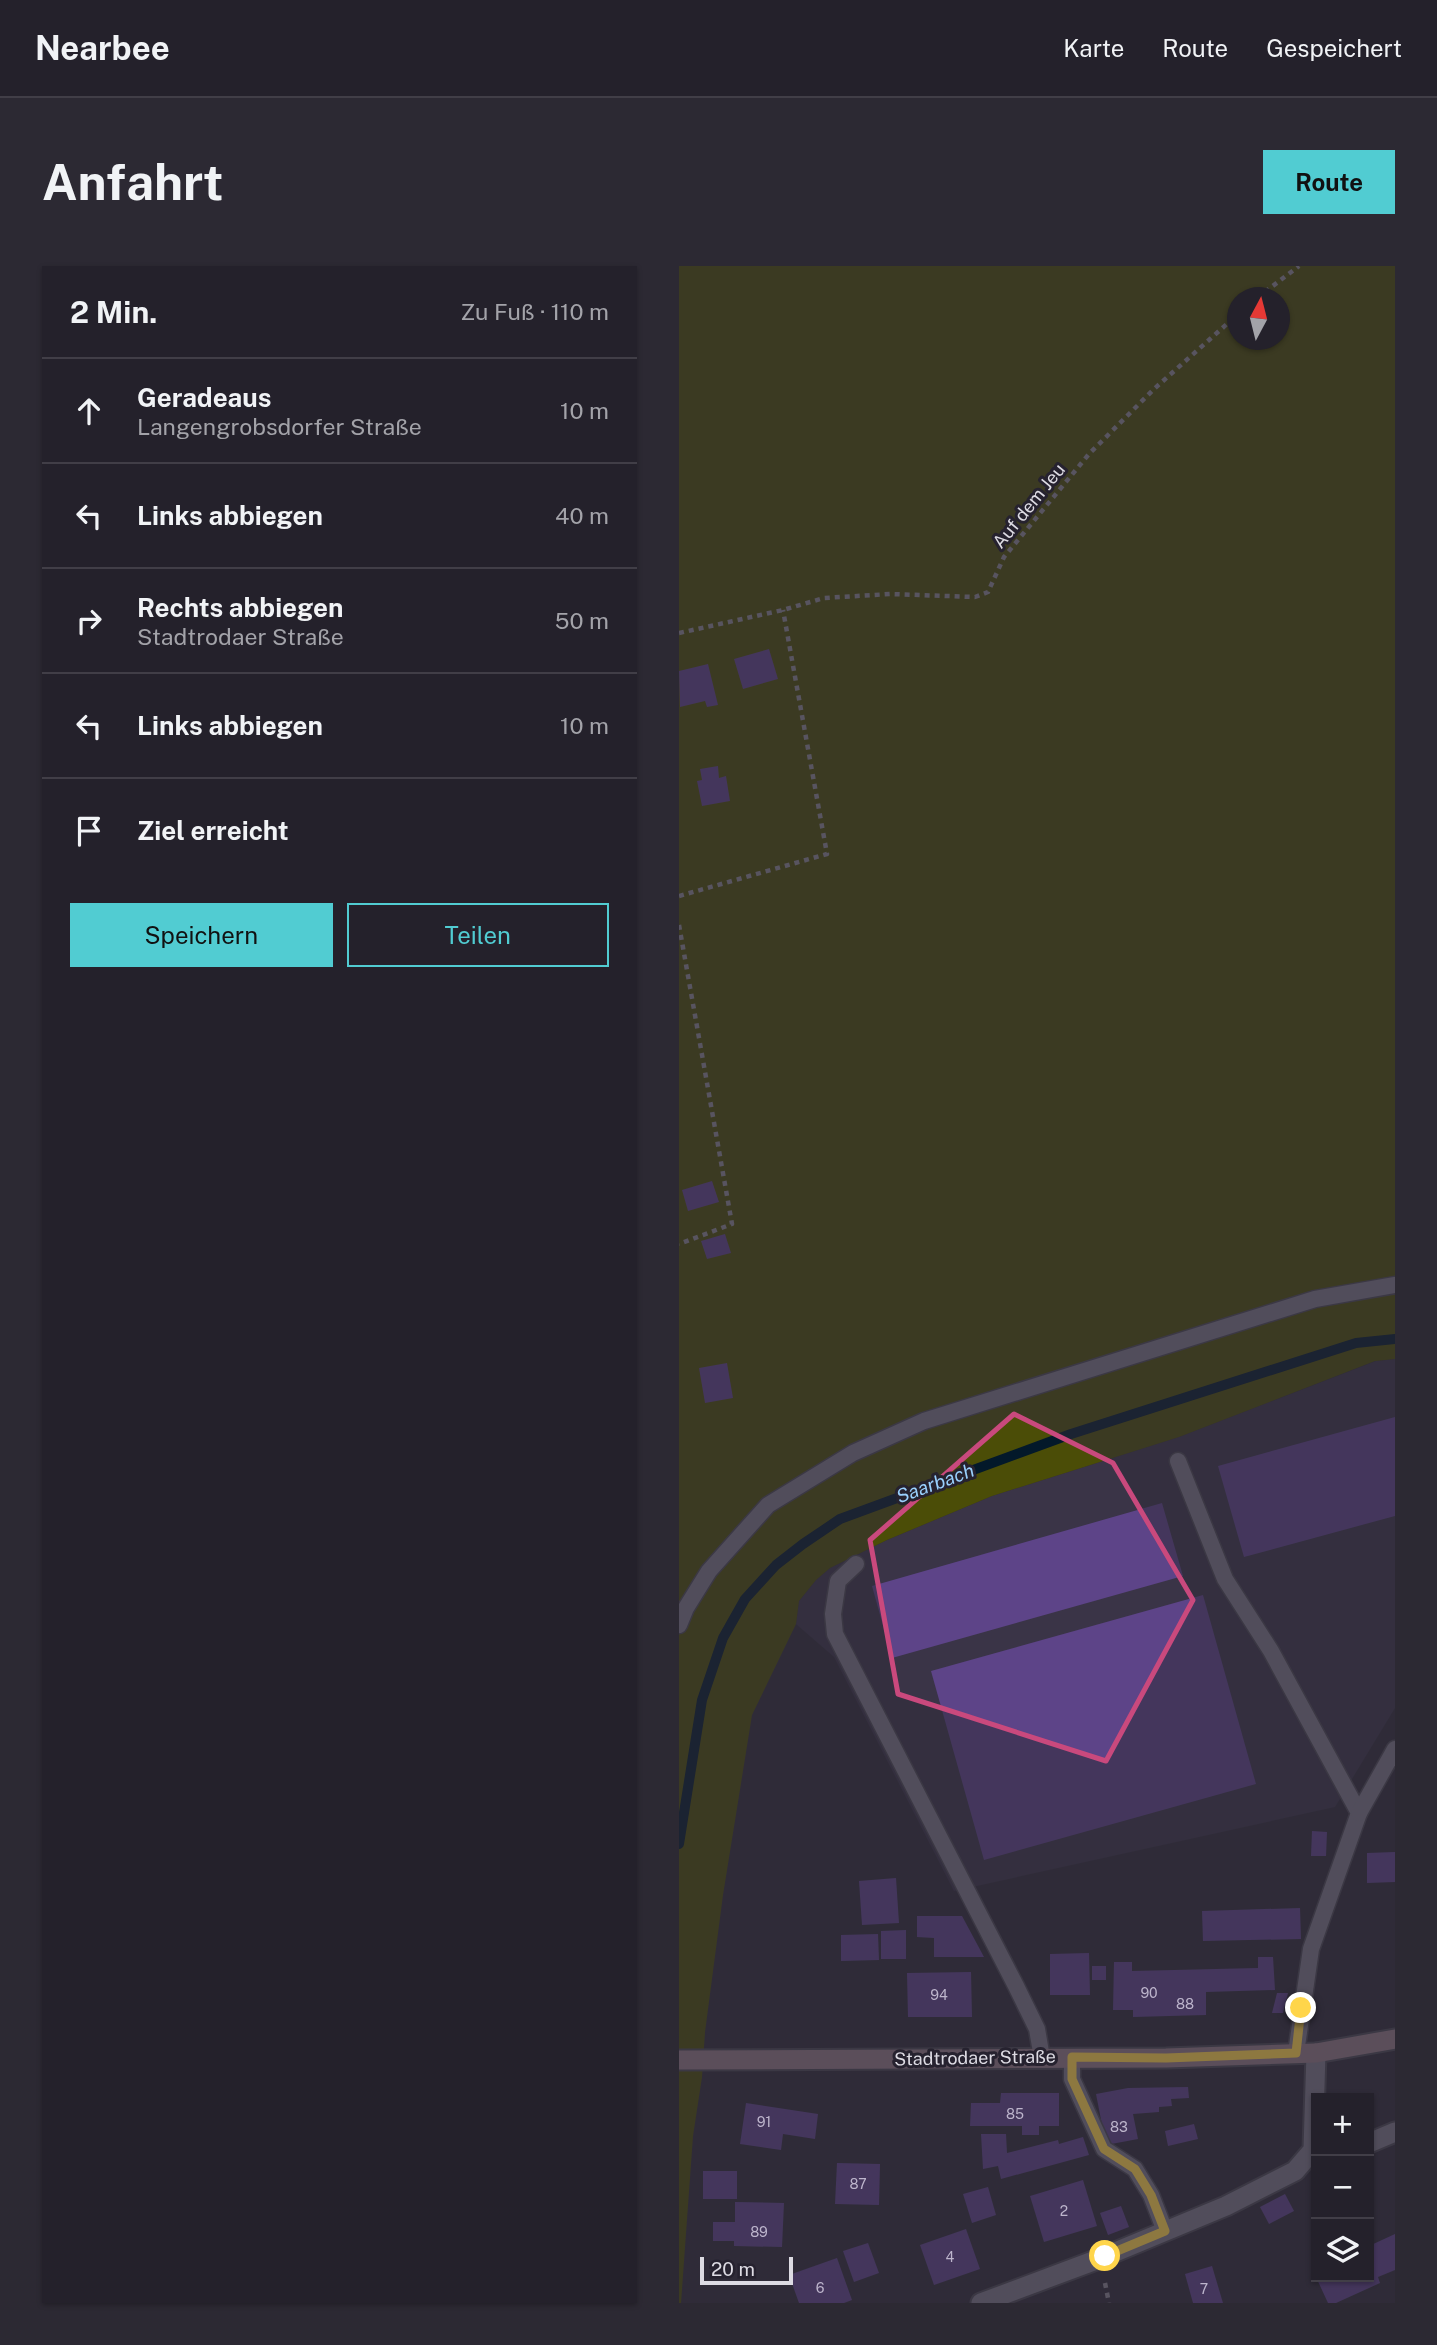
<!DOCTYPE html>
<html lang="de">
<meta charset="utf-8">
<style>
:root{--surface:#24212b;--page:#2c2933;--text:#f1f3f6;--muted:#a3a3a9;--line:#413e47;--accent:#51ccd2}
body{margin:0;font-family:"Public Sans",sans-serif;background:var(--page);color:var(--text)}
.controls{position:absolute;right:21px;bottom:21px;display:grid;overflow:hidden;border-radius:0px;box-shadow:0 2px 5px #0004}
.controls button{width:63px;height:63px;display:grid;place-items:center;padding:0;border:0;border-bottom:2px solid var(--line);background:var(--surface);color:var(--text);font:35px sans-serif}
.compass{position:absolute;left:548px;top:21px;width:63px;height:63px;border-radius:50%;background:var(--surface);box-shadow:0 2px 5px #0004;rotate:7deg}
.scale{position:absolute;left:21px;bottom:18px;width:93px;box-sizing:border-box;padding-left:7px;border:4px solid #dddbe3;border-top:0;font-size:19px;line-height:24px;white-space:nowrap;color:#dddbe3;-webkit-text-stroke:5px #26222f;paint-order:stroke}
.stop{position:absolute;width:21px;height:21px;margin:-16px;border:5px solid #ffd54a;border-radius:50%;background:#fff}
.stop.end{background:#ffd54a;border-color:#fff;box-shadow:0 2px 7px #0008}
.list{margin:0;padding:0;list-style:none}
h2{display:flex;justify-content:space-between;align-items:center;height:91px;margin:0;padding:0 28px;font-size:30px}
h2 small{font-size:23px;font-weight:400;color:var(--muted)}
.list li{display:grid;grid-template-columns:46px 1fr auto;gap:21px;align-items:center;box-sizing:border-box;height:105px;padding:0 28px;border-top:2px solid var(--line)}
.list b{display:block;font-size:26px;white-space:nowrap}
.list p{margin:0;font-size:23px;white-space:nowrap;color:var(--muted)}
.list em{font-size:23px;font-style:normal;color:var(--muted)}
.actions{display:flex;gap:14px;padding:21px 28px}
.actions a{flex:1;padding:16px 0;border:2px solid var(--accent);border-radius:0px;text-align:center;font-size:24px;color:var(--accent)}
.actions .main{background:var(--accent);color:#111}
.icon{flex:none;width:38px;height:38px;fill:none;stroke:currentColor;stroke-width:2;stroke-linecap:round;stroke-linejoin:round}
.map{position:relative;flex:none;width:716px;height:2037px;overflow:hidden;border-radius:0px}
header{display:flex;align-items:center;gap:42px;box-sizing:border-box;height:98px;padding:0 35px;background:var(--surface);border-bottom:2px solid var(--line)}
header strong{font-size:33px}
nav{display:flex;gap:38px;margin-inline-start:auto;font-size:24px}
.intro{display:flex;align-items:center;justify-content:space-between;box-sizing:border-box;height:168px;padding:0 42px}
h1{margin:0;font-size:49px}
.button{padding:18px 32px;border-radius:0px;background:var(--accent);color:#111;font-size:24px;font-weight:700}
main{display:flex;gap:42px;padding:0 42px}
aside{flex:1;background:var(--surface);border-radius:0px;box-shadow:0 2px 5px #0004}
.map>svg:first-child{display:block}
.built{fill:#3a3447}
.green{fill:#4b4d07;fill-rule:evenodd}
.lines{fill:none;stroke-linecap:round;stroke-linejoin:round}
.stream{stroke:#03192a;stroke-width:10}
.building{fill:#5d4488}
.service-casing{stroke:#4b4853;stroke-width:19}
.minor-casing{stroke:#4b4853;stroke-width:23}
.secondary-casing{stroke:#4b4853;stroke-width:23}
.path{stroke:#898691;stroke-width:4.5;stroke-dasharray:5 5;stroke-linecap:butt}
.service{stroke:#7a7685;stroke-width:16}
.minor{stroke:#7a7685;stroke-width:19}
.secondary{stroke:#917884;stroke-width:19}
.route{stroke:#ffd54a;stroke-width:9}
.marked{fill:none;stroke:#c9497d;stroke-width:5;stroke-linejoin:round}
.labels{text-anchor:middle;stroke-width:6;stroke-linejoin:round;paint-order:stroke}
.number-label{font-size:14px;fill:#bdb5cc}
.street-label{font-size:18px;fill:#dddbe3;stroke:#26222f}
.water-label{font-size:19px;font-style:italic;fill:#9ad0fd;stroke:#26222f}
</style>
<header>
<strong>Nearbee</strong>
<nav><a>Karte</a><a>Route</a><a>Gespeichert</a></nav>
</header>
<div class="intro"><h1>Anfahrt</h1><a class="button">Route</a></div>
<main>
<aside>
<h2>2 Min.<small>Zu Fuß · 110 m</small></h2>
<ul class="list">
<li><svg class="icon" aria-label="ahead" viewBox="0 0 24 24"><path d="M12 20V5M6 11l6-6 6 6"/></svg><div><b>Geradeaus</b><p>Langengrobsdorfer Straße</p></div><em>10 m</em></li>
<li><svg class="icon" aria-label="left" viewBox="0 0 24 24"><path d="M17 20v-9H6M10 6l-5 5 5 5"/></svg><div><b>Links abbiegen</b></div><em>40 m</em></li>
<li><svg class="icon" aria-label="right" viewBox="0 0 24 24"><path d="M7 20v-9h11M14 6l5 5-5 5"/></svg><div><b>Rechts abbiegen</b><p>Stadtrodaer Straße</p></div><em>50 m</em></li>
<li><svg class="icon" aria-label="left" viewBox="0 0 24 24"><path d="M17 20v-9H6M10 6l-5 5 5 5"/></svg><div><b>Links abbiegen</b></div><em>10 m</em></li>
<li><svg class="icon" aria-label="arrive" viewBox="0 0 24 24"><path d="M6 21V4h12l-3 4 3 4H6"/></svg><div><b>Ziel erreicht</b></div></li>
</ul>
<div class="actions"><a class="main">Speichern</a><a>Teilen</a></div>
</aside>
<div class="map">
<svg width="716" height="2037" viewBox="0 0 716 2037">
<rect width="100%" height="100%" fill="#302c39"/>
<!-- built -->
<path class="built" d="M716,1093v349l-60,99 -381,84 -120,-234 -38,-33 3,-23 17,-21 14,-12 57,-28 105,-44 187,-59 197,-76z"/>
<!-- green -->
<path class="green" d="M0,0h716v1093l-20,2 -196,76 -187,59 -105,44 -57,28 -14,12 -17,21 -3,23 -44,91 -29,180 -18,137 -3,45 -9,59 -12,167h-2zM558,32h42v42h-42z"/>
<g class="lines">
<!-- stream -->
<path class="stream" d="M0,1578l23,-144 21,-62 22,-39 31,-34 27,-21 37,-25 231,-85 285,-91 39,-4"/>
</g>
<!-- building -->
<g class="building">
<path d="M90,383l9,30 -35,10 -9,-30z"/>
<path d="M29,398l10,41 -11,2 -2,-6 -25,6 -1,-36z"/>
<path d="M39,500l1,12 7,-2 4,25 -28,5 -5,-25 5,-1 -2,-11z"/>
<path d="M33,915l7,21 -31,9 -6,-21z"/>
<path d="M46,968l6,19 -24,6 -6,-18z"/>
<path d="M48,1097l6,35 -28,5 -6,-35z"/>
<path d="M716,1151v99l-151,41 -26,-91z"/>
<path d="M483,1237l21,73 -291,82 -20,-72z"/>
<path d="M524,1329l53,189 -272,76 -53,-189z"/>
<path d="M633,1565l15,1 -1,24h-15z"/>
<path d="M716,1586v30l-28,1v-30z"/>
<path d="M217,1612l3,45 -37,2 -3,-44z"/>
<path d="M621,1642l1,31 -98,2 -1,-30z"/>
<path d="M238,1650h45l22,41h-50v-19l-17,-1z"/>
<path d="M227,1664v29h-25v-28z"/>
<path d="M199,1668l1,26 -38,1v-26z"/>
<path d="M410,1687l1,42h-40v-41z"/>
<path d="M579,1691h15l2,33 -69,2v23l-73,2v-7h-20l1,-48h18v9l126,-3z"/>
<rect x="413" y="1700" width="14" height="14"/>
<path d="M292,1706l1,45h-64l-1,-44z"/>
<path d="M598,1727h11l-5,20h-11z"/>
<path d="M509,1821l1,11 -18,1 1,7 -13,1v5l-26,2 5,25 -32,6 -10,-51 32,-6z"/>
<path d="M322,1827h58v33h-20v9h-17v-9h-52l1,-23h29z"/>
<path d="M67,1837l72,11 -3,25 -32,-5 -2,16 -41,-6z"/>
<path d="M515,1858l4,15 -30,7 -3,-15z"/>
<path d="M302,1868h25l1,19 51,-13 1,4 24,-7 6,18 -88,24 -3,-13 -15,3z"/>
<path d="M158,1897l43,1 -1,41 -44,-1z"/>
<rect x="24" y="1905" width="34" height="28"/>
<path d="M404,1914l14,46 -53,16 -14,-46z"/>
<path d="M309,1921l8,28 -24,8 -9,-29z"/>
<path d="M606,1928l9,17 -25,13 -9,-17z"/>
<path d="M56,1936l49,1 -2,44 -48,-1v-5h-21v-19h22z"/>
<path d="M442,1940l8,21 -21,8 -8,-22z"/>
<path d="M287,1963l14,40 -46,16 -14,-40z"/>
<path d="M716,1968v36l-17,7 2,6 -44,20h-8l-12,-26h53v-31z"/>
<path d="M189,1977l11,30 -25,9 -11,-31z"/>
<path d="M158,1992l15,42 -8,3h-45l-10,-28z"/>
<path d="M533,2000l11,37h-30l-8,-29z"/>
</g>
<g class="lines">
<!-- service casing -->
<g class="service-casing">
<g id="service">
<path d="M499,1195l47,118 46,72 88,162 -48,136 -15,104"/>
<path d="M177,1298l-18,17 -5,33 2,20 181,352 21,43 5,29"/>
<path d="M0,1359l7,-17 23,-37 59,-66 85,-52 71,-32 391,-122 80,-14"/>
<path d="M680,1547l36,-64"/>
<path d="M393,1791v22l32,70 31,20 16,26 14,36"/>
</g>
</g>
<!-- minor casing -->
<g class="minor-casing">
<g id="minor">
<path d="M690,1877l26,-11"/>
<path d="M302,2037l115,-43 130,-54 69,-35 18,-21 3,-97"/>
</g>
</g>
<!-- secondary casing -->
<g class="secondary-casing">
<path id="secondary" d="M0,1794l487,-2 150,-5 79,-14"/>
</g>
<!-- path -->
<g class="path">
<path d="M578,32l42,-32"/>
<path d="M0,367l104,-23 41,-12 66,-4 85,3 13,-5 16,-35 85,-103 65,-65 83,-74"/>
<path d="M0,630l148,-42 -44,-244"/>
<path d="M0,659l53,299 -53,20"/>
<path d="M426,2017l4,20"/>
</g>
<!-- service -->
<use href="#service" class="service"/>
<!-- minor -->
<use href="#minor" class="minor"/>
<!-- secondary -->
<use href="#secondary" class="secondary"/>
</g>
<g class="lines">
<!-- route -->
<path class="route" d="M426,1990l60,-25 -14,-36 -16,-26 -31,-20 -32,-70v-22l94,1 130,-5 5,-45"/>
</g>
<!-- marked area -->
<path d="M0 0H716V2037H0ZM335,1148l99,49 80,137 -87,161 -208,-67 -28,-154z" fill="#302c39" fill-opacity=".55" fill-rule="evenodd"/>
<path class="marked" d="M335,1148l99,49 80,137 -87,161 -208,-67 -28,-154z"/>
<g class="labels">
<!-- number labels -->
<g class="number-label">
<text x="470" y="1732">90</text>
<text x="260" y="1734">94</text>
<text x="506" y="1743">88</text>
<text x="336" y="1853">85</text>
<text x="85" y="1861">91</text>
<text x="440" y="1866">83</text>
<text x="179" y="1923">87</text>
<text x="385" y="1950">2</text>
<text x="80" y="1971">89</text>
<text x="271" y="1996">4</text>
<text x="141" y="2027">6</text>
<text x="525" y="2028">7</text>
</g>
<!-- street labels -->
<g class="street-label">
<text transform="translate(350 240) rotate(-51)" y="6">Auf dem Jeu</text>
<text transform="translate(296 1792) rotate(-1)" y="6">Stadtrodaer Straße</text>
</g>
<!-- water labels -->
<g class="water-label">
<text transform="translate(256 1217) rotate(-20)" y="7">Saarbach</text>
</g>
</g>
</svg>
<div class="controls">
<button>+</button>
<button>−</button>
<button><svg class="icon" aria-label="layers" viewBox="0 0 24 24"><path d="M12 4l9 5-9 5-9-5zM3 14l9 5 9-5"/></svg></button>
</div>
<svg class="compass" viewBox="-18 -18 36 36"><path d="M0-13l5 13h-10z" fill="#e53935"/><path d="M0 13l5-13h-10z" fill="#a3a3a9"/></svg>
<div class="scale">20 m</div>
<div class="stop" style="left:426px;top:1990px"></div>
<div class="stop end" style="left:622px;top:1742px"></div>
</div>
</main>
